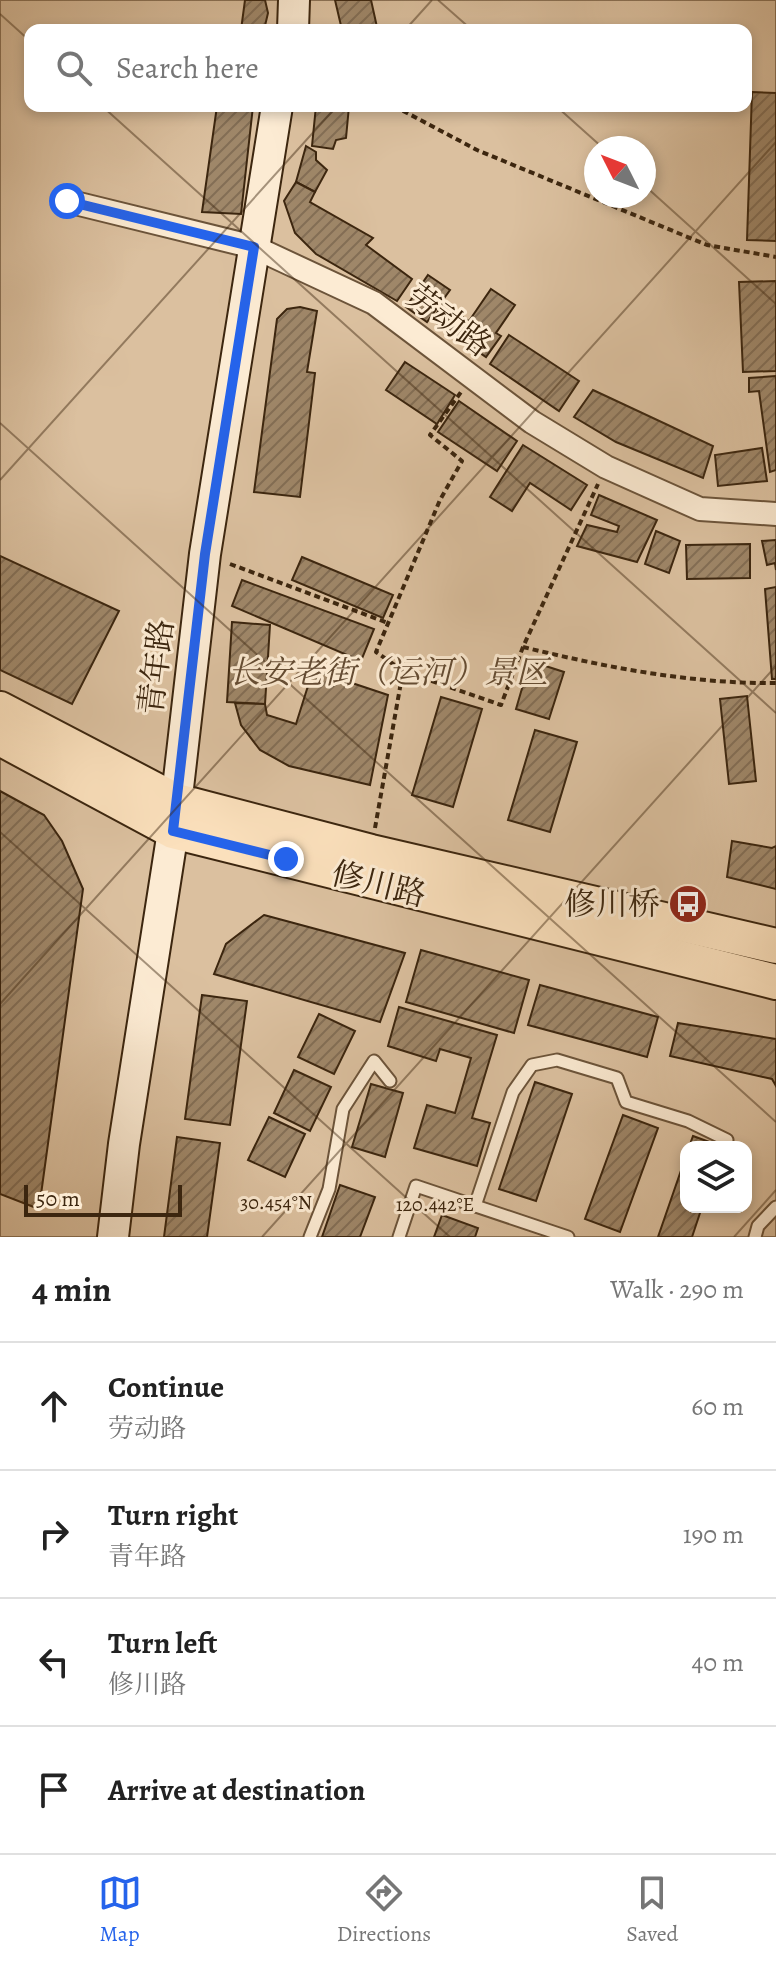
<!DOCTYPE html>
<meta charset="utf-8">
<style>
:root{--surface:#fff;--page:#f6f6f6;--text:#222;--muted:#767676;--line:#e0e0e0;--accent:#2563eb}
body{margin:0;font-family:Alegreya,"Noto Serif SC",serif;background:var(--page);color:var(--text)}
.controls{position:absolute;right:24px;bottom:24px;display:grid;overflow:hidden;border-radius:16px;box-shadow:0 4px 12px #0003}
.controls button{width:72px;height:72px;display:grid;place-items:center;padding:0;border:0;border-bottom:2px solid var(--line);background:var(--surface);color:var(--text);font:40px sans-serif}
.compass{position:absolute;left:584px;top:136px;width:72px;height:72px;border-radius:50%;background:var(--surface);box-shadow:0 4px 12px #0003;rotate:312deg}
.scale{position:absolute;left:24px;bottom:20px;width:158px;box-sizing:border-box;padding-left:8px;border:4px solid #3c260f;border-top:0;font-size:22px;line-height:28px;white-space:nowrap;color:#3c260f;-webkit-text-stroke:6px #fcebd3;paint-order:stroke}
.stop{position:absolute;width:24px;height:24px;margin:-18px;border:6px solid #2563eb;border-radius:50%;background:#fff}
.stop.end{background:#2563eb;border-color:#fff;box-shadow:0 2px 8px #0008}
.list{margin:0;padding:0;list-style:none}
h2{display:flex;justify-content:space-between;align-items:center;height:104px;margin:0;padding:0 32px;font-size:34px}
h2 small{font-size:26px;font-weight:400;color:var(--muted)}
.list li{display:grid;grid-template-columns:52px 1fr auto;gap:24px;align-items:center;box-sizing:border-box;height:128px;padding:0 32px;border-top:2px solid var(--line)}
.list b{display:block;font-size:30px;white-space:nowrap}
.list p{margin:0;font-size:26px;white-space:nowrap;color:var(--muted)}
.list em{font-size:26px;font-style:normal;color:var(--muted)}
.icon{flex:none;width:44px;height:44px;fill:none;stroke:currentColor;stroke-width:2;stroke-linecap:round;stroke-linejoin:round}
.map{position:relative;flex:none;width:776px;height:1237px;overflow:hidden}
.search{position:absolute;background:var(--surface);box-shadow:0 4px 12px #0003;left:24px;right:24px;top:24px;height:88px;display:flex;align-items:center;gap:20px;box-sizing:border-box;padding:0 28px;border-radius:16px;color:var(--muted);font-size:30px}
.sheet{height:616px;background:var(--surface)}
nav{display:flex;justify-content:space-around;align-items:center;box-sizing:border-box;height:112px;border-top:2px solid var(--line);background:var(--surface);font-size:22px;color:var(--muted)}
nav a{display:grid;justify-items:center;gap:4px}
nav .on{color:var(--accent)}
.map>svg:first-child{display:block}
.park{fill:#dbc09f;stroke:#8c7357;stroke-width:2;fill-rule:evenodd}
.building{fill:url(#building-hatch);stroke:#3c260f;stroke-width:2}
.lines{fill:none;stroke-linecap:round;stroke-linejoin:round}
.lane-casing{stroke:#6c543a;stroke-width:15}
.street-casing{stroke:#6c543a;stroke-width:26}
.secondary-casing{stroke:#3c260f;stroke-width:34}
.primary-casing{stroke:#3c260f;stroke-width:38}
.path{stroke:#3c260f;stroke-width:4;stroke-dasharray:6 4;stroke-linecap:butt}
.lane{stroke:#fcebd3;stroke-width:11}
.street{stroke:#fcebd3;stroke-width:22}
.secondary{stroke:#fcebd3;stroke-width:30}
.primary{stroke:#fbe0bc;stroke-width:34}
.route{stroke:#2563eb;stroke-width:10}
.ticks{fill:none;stroke:#3c260f;stroke-width:2;stroke-opacity:0.45}
.labels{text-anchor:middle;stroke-width:6;stroke-linejoin:round;paint-order:stroke}
.street-label{font-size:32px;fill:#3c260f;stroke:#fcebd3}
.park-label{font-size:32px;font-style:italic;fill:#644c33;stroke:#fcebd3}
.poi-label{font-size:32px;fill:#3c260f;stroke:#fcebd3;text-anchor:end}
.ticks-label{font-size:20px;text-anchor:middle;fill:#3c260f;stroke:#fcebd3;stroke-width:6;stroke-linejoin:round;paint-order:stroke}
</style>
<div class="map">
<svg width="776" height="1237" viewBox="0 0 776 1237">
<defs>
<pattern id="building-hatch" width="6" height="6" patternUnits="userSpaceOnUse" patternTransform="scale(2)"><rect width="6" height="6" fill="#9f8769"/><path d="M-1 1l2-2M0 6l6-6M5 7l2-2" fill="none" stroke="#836e55"/></pattern>
</defs>
<rect width="100%" height="100%" fill="#fbe0bc"/>
<filter id="stains"><feTurbulence type="fractalNoise" baseFrequency=".0025" numOctaves="4"/><feColorMatrix values="0 0 0 0 .2 0 0 0 0 .09 0 0 0 0 .02 0 0 0 .5 -.17"/></filter>
<radialGradient id="worn" r=".72"><stop offset=".6" stop-color="#630" stop-opacity="0"/><stop offset="1" stop-color="#630" stop-opacity=".3"/></radialGradient>
<!-- park -->
<path class="park" d="M0,0h776v1237h-776zM30,30h716v76h-716zM596,148h48v48h-48zM686,1147h60v60h-60z"/>
<!-- building -->
<g class="building">
<path d="M245,0h20l3,13 -4,17h-23z"/>
<path d="M335,0h36l6,27 -2,3h-33z"/>
<path d="M752,92l24,1v148l-29,-1z"/>
<path d="M217,106h36l-12,108 -39,-2z"/>
<path d="M316,106h33l-3,32 -10,2 -3,9 -21,-3z"/>
<path d="M306,146l10,6v8l11,10 -12,22 -19,-10z"/>
<path d="M296,182l19,10 -5,10 63,36 -7,7 46,34 -15,22 -81,-47 -21,-21 -11,-32z"/>
<path d="M428,275l22,15 -23,32 -21,-15z"/>
<path d="M776,281v90l-33,1 -4,-90z"/>
<path d="M491,289l24,16 -19,28 5,3 -15,21 -54,-37 11,-16 26,17z"/>
<path d="M300,307l17,4 -10,61 8,1 -15,124 -46,-5 23,-173 10,-10z"/>
<path d="M509,335l70,46 -20,30 -69,-47z"/>
<path d="M405,362l50,33 -18,29 -51,-34z"/>
<path d="M776,376v94l-6,2 -11,-81 -10,1v-14z"/>
<path d="M593,390l120,56 -10,32 -87,-36 -42,-25z"/>
<path d="M459,401l58,40 -20,30 -59,-39z"/>
<path d="M523,445l64,40 -16,25 -41,-27 -18,28 -22,-14z"/>
<path d="M762,448l5,33 -49,5 -3,-31z"/>
<path d="M599,495l58,25 -20,42 -60,-16 10,-21 30,7 2,-6 -28,-11z"/>
<path d="M656,531l24,10 -11,32 -24,-9z"/>
<path d="M776,540v30l-1,-7 -8,2 -5,-24z"/>
<path d="M750,544v34l-63,1 -1,-34z"/>
<path d="M0,556l119,55 -47,93 -72,-34z"/>
<path d="M302,557l91,38 -10,23 -91,-38z"/>
<path d="M242,580l132,49 -13,32 -129,-55z"/>
<path d="M776,587v92h-4l-7,-90z"/>
<path d="M232,622l38,3 -5,79 -38,-2z"/>
<path d="M530,661l34,11 -15,47 -33,-10z"/>
<path d="M313,670l75,25 -18,90 -81,-19 -29,-16 -19,-25 -6,-22 30,1 2,11 29,9z"/>
<path d="M747,696l9,85 -27,3 -9,-85z"/>
<path d="M441,697l41,12 -29,98 -41,-12z"/>
<path d="M535,730l42,12 -27,90 -42,-12z"/>
<path d="M0,791l44,24 18,26 21,48 -44,320 -39,-15z"/>
<path d="M732,841l40,7 4,-2v43l-49,-12z"/>
<path d="M264,915l141,38 -25,69 -166,-48 12,-30z"/>
<path d="M421,950l108,30 -15,53 -108,-31z"/>
<path d="M540,985l118,32 -11,40 -119,-32z"/>
<path d="M202,995l45,6 -17,124 -45,-6z"/>
<path d="M399,1007l98,28 -25,83 18,5 -13,43 -63,-18 13,-43 28,8 16,-55 -31,-9 -4,12 -48,-15z"/>
<path d="M319,1014l36,17 -21,43 -36,-17z"/>
<path d="M678,1023l98,16v47l-4,-7 -102,-23z"/>
<path d="M294,1070l37,17 -21,44 -36,-18z"/>
<path d="M535,1082l37,12 -36,107 -37,-12z"/>
<path d="M371,1084l32,9 -18,64 -33,-10z"/>
<path d="M623,1115l35,13 -38,104 -35,-13z"/>
<path d="M269,1117l36,17 -20,43 -37,-17z"/>
<path d="M693,1136l30,11h-34z"/>
<path d="M177,1137l43,6 -13,94h-43z"/>
<path d="M686,1156v51h16l-10,30h-34z"/>
<path d="M340,1185l35,12 -15,40h-38z"/>
<path d="M442,1215l36,13 -3,9h-41z"/>
</g>
<g class="lines">
<!-- lane casing -->
<g class="lane-casing">
<g id="lane">
<path d="M475,1206l38,-114 19,-27 25,-5 60,18 9,24 62,19 39,19"/>
<path d="M310,1237l19,-48 14,-80 31,-48 16,20"/>
<path d="M399,1237l17,-51 152,51"/>
<path d="M755,1237l3,-11 18,-19"/>
</g>
</g>
<!-- street casing -->
<g class="street-casing">
<path id="street" d="M67,201l187,46 120,56 158,119 74,45 94,42 76,5"/>
</g>
<!-- secondary casing -->
<g class="secondary-casing">
<g id="secondary">
<path d="M293,30l1,-30"/>
<path d="M113,1237l11,-93 49,-313 32,-277 72,-448"/>
</g>
</g>
<!-- primary casing -->
<g class="primary-casing">
<g id="primary">
<path d="M0,709l176,92 195,51 405,94"/>
<path d="M0,738l173,93 603,151"/>
</g>
</g>
<!-- path -->
<g class="path">
<path d="M394,106l83,44 230,95 69,12"/>
<path d="M230,564l158,59"/>
<path d="M523,647c82,20 168,37 253,36"/>
<path d="M403,671l98,34 22,-58 75,-163"/>
<path d="M375,828l28,-157 -27,-19 64,-152 22,-39 -32,-26 31,-43"/>
</g>
<!-- lane -->
<use href="#lane" class="lane"/>
<!-- street -->
<use href="#street" class="street"/>
<!-- secondary -->
<use href="#secondary" class="secondary"/>
<!-- primary -->
<use href="#primary" class="primary"/>
</g>
<g class="lines">
<!-- route -->
<path class="route" d="M67,201l187,46 -49,307 -32,277 113,28"/>
</g>
<!-- ticks -->
<path class="ticks" d="M438,0l34,30M0,14l30,27M405,30l27,-30M102,106l674,607M556,106l47,42M644,185l132,119M0,423l776,699M0,480l337,-374M0,832l450,405M0,1004l776,-862M262,1237l514,-571M734,1237l42,-47"/>
<!-- icons -->
<defs>
<g id="bus-disc" transform="scale(2)"><circle r="9.5" fill="#8f2418" stroke="#fcebd3"/><path d="M-5-6H5V4H4V6H2V4H-2V6H-4V4H-5ZM-3.5-4V0h7V-4ZM-3.5 1.2v1.5H-2V1.2ZM2 1.2v1.5H3.5V1.2Z" fill="#fff"/></g>
</defs>
<g fill-rule="evenodd">
<use href="#bus-disc" x="688" y="904"/>
</g>
<g class="labels">
<!-- street labels -->
<g class="street-label">
<text transform="translate(449 320) rotate(37)" y="11">劳动路</text>
<text transform="translate(156 667) rotate(-83)" y="11">青年路</text>
<text transform="translate(379 884) rotate(14)" y="11">修川路</text>
</g>
<!-- park labels -->
<g class="park-label">
<text x="388" y="683">长安老街（运河）景区</text>
</g>
<!-- poi labels -->
<g class="poi-label">
<text x="660" y="915">修川桥</text>
</g>
</g>
<g class="ticks-label">
<text x="276" y="1209">30.454°N</text>
<text x="435" y="1211">120.442°E</text>
</g>
<rect width="100%" height="100%" filter="url(#stains)"/>
<rect width="100%" height="100%" fill="url(#worn)"/>
</svg>
<div class="controls">
<button><svg class="icon" aria-label="layers" viewBox="0 0 24 24"><path d="M12 4l9 5-9 5-9-5zM3 14l9 5 9-5"/></svg></button>
</div>
<svg class="compass" viewBox="-18 -18 36 36"><path d="M0-13l5 13h-10z" fill="#e53935"/><path d="M0 13l5-13h-10z" fill="#767676"/></svg>
<div class="scale">50 m</div>
<div class="stop" style="left:67px;top:201px"></div>
<div class="stop end" style="left:286px;top:859px"></div>
<div class="search"><svg class="icon" aria-label="search" viewBox="0 0 24 24"><circle cx="10" cy="10" r="6"/><path d="M15 15l6 6"/></svg>Search here</div>
</div>
<section class="sheet">
<h2>4 min<small>Walk · 290 m</small></h2>
<ul class="list">
<li><svg class="icon" aria-label="ahead" viewBox="0 0 24 24"><path d="M12 20V5M6 11l6-6 6 6"/></svg><div><b>Continue</b><p>劳动路</p></div><em>60 m</em></li>
<li><svg class="icon" aria-label="right" viewBox="0 0 24 24"><path d="M7 20v-9h11M14 6l5 5-5 5"/></svg><div><b>Turn right</b><p>青年路</p></div><em>190 m</em></li>
<li><svg class="icon" aria-label="left" viewBox="0 0 24 24"><path d="M17 20v-9H6M10 6l-5 5 5 5"/></svg><div><b>Turn left</b><p>修川路</p></div><em>40 m</em></li>
<li><svg class="icon" aria-label="arrive" viewBox="0 0 24 24"><path d="M6 21V4h12l-3 4 3 4H6"/></svg><div><b>Arrive at destination</b></div></li>
</ul>
</section>
<nav>
<a class="on"><svg class="icon" aria-label="map" viewBox="0 0 24 24"><path d="M3 6l6-2 6 2 6-2v14l-6 2-6-2-6 2zM9 4v14M15 6v14"/></svg>Map</a>
<a><svg class="icon" aria-label="directions" viewBox="0 0 24 24"><path d="M12 3l9 9-9 9-9-9zM9 14v-3h6M13 9l2 2-2 2"/></svg>Directions</a>
<a><svg class="icon" aria-label="saved" viewBox="0 0 24 24"><path d="M7 4h10v16l-5-4-5 4z"/></svg>Saved</a>
</nav>
